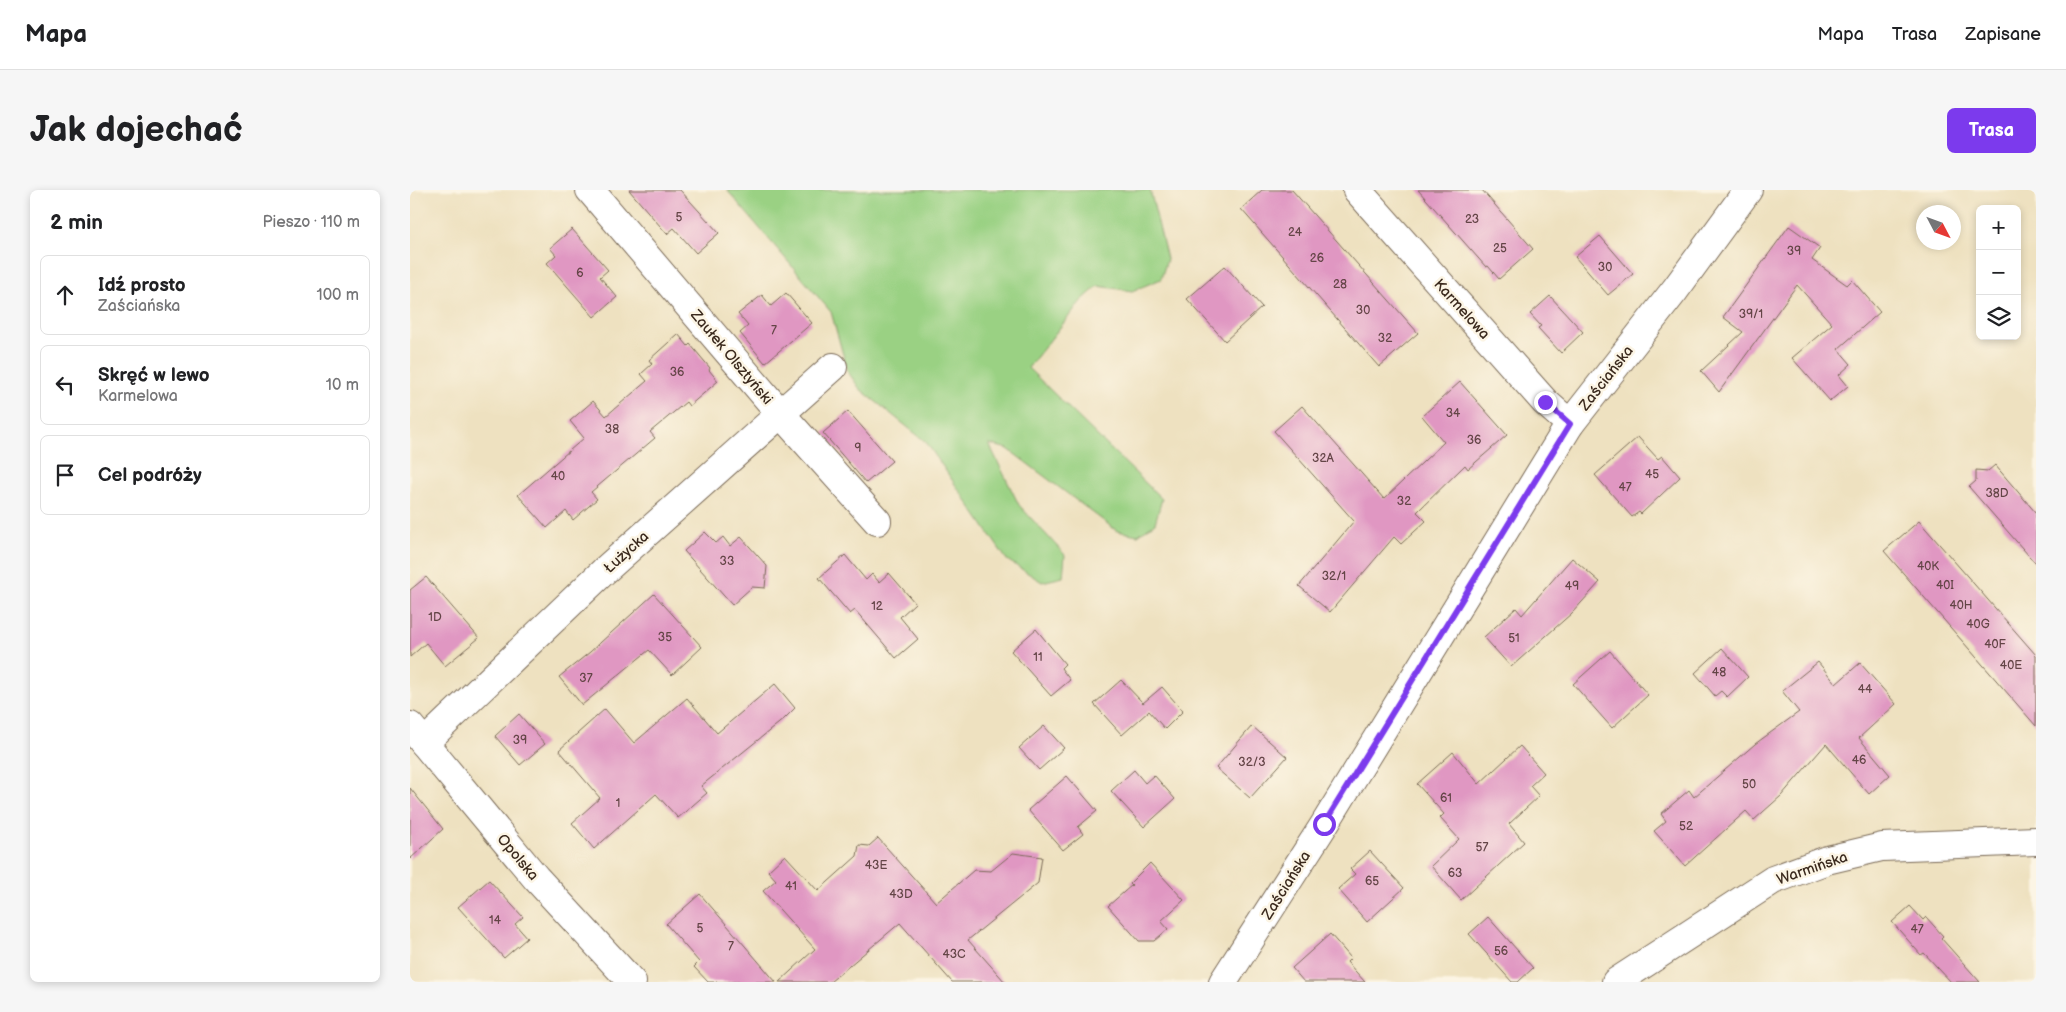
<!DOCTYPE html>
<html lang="pl">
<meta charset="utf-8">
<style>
:root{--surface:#fff;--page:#f6f6f6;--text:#202124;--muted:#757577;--line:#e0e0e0;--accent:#7c3aed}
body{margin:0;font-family:"Balsamiq Sans",sans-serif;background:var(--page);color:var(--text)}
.controls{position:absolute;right:15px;top:15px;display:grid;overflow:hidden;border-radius:8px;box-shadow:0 2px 8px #0003}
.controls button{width:45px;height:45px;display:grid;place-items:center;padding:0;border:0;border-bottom:1px solid var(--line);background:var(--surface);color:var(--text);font:25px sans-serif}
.compass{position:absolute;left:1506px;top:15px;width:45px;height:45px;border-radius:50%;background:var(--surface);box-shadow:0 2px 8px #0003;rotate:131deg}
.stop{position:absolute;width:15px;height:15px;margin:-11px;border:4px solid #7c3aed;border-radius:50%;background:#fff}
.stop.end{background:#7c3aed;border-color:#fff;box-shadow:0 1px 5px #0008}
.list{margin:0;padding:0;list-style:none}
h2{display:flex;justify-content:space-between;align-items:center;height:65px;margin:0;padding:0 20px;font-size:21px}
h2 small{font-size:16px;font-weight:400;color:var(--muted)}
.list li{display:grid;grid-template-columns:32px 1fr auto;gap:15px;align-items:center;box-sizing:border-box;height:80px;margin:0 10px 10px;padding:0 10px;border:1px solid var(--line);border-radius:8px}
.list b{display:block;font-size:19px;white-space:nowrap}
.list p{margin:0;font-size:16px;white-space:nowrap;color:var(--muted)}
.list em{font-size:16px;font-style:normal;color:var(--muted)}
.icon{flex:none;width:28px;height:28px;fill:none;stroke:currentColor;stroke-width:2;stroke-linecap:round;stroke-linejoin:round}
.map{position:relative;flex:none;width:1626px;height:792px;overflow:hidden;border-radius:8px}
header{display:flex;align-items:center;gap:30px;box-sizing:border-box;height:70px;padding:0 25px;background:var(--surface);border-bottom:1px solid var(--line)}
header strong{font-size:24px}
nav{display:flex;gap:28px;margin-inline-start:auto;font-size:18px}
.intro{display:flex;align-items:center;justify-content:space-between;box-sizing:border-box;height:120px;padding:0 30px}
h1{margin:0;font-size:35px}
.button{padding:12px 22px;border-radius:8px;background:var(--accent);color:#fff;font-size:18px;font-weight:700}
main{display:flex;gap:30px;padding:0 30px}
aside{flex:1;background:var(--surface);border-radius:8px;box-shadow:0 2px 8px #0003}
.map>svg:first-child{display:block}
.green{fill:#9ad183;stroke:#6a7e50}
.building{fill:#e097c2}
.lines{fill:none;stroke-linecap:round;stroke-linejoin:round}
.minor-casing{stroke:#7a6a57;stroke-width:30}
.minor{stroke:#fff;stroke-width:28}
.route{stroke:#7c3aed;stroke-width:6}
.labels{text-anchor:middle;stroke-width:5;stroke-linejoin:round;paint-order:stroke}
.number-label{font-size:12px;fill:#644547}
.street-label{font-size:15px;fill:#3b2a1e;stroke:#fcf5e5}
</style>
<header>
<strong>Mapa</strong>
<nav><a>Mapa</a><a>Trasa</a><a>Zapisane</a></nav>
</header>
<div class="intro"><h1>Jak dojechać</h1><a class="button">Trasa</a></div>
<main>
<aside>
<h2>2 min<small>Pieszo · 110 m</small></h2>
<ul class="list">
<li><svg class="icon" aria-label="ahead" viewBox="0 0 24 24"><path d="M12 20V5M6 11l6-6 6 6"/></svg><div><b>Idź prosto</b><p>Zaściańska</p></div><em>100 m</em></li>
<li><svg class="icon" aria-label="left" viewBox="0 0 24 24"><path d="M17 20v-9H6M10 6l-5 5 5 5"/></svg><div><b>Skręć w lewo</b><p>Karmelowa</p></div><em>10 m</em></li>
<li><svg class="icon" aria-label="arrive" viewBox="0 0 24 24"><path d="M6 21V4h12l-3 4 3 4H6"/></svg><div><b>Cel podróży</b></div></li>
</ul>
</aside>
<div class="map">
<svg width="1626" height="792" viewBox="0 0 1626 792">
<rect width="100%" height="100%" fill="#fcf5e5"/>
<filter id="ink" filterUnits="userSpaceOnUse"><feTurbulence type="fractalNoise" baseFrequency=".02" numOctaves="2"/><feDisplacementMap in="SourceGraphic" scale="10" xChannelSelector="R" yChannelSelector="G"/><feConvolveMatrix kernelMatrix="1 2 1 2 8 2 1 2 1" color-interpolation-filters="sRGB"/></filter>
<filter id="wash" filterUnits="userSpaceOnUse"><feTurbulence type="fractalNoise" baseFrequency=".0096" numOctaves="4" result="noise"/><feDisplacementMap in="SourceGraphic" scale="20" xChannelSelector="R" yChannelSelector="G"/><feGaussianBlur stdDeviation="1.12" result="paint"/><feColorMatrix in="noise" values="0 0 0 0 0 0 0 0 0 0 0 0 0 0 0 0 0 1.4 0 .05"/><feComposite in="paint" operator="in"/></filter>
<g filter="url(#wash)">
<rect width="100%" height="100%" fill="#eee1c0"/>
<!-- green -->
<path class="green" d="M317,0h423l17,69 -6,20 -29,12 -34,-5 -17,15 -53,67 134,131 -7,24 -17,12 -21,-4 -109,-82 -19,-5 30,61 46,50 -2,22 -21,5 -35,-22 -81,-118 -66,-53 -12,-17 -17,-60z"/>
<g id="blocks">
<!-- building -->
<g class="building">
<path d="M219,0h51l39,43 -23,20 -22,-25 -7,6z"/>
<path d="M852,0h30l126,143 -39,34 -138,-158z"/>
<path d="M1008,0h64l51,59 -34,30 -11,-13 -2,1z"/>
<path d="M1379,36l31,22 -8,12 35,25 5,-5 28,32 -42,37 13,15 -12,11 9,11 -18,15 -38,-43 40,-34 -35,-39 -78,107 -18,-21 42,-39 -20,-15z"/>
<path d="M162,39l36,41 -8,7 17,20 -23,20 -47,-54 9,-8 -6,-7z"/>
<path d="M1190,46l33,38 -25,21 -33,-38z"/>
<path d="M815,76l37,41 -37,34 -38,-42z"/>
<path d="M376,103l26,30 -47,40 -25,-30 8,-7 -10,-12 24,-19 9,11z"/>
<path d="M1140,106l33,36 -22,21 -23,-25 3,-2 -11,-12z"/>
<path d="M268,144l10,12 2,-2 20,24 -1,2 9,11 -29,25 -3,-4 -36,30 5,6 -64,54 6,7 -24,21 -7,-9 -19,17 -29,-33 66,-57 -14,-17 23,-20 13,15 41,-35 -6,-7 11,-10 -3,-4z"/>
<path d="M1050,192l47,53 -39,34 -3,-4 -48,47 9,9 -25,23 -7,-7 -64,75 -31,-26 55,-65 -80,-90 28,-25 82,93 60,-57 -22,-26z"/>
<path d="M438,221l44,50 -26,22 -43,-50z"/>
<path d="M1228,247l20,22 4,-3 18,21 -39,37 -2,-2 -7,5 -37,-42z"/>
<path d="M1585,275l41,48v51l-67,-77 7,-6v-11l12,1z"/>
<path d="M1509,331l117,134v71l-152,-175z"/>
<path d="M295,342l11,11 7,-6 7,9 11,-9 26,29 -2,22 -13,-1 -20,18 -48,-54z"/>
<path d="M435,365l21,25 6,-6 7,8 10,-9 26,30 -15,14 18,22 -22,19 -41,-48 -5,4 -31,-36z"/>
<path d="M1162,368l28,24 -28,31 -61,54 -27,-30 32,-29 6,7z"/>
<path d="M16,387l53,61 -34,28 -19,-23 -16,14v-67z"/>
<path d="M244,404l48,53 -30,28 -23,-25 -67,55 -23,-28 31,-25z"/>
<path d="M626,439l29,35 -4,4 9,12 -19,16 -40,-45z"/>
<path d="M1312,458l26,29 -21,20 -6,-6 -6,5 -20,-23z"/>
<path d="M1200,461l38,44 -36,33 -39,-44z"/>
<path d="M1408,472l18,22 24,-21 36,41 -37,34 31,37 -21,19 -43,-50 -45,52 -27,24 -8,-9 -61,55 -31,-35 12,-10 -5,-7 28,-24 5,7 61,-53 44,-32 -17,-21z"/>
<path d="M711,490l22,23 19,-16 21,24 -18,18 -16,-18 -27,24 -28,-31z"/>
<path d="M365,494l20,24 -11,11 -83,67 6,7 -29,25 -22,-24 -62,55 -22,-26 28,-25 -41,-48 46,-41 29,34 53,-45 30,35z"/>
<path d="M109,524l26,30 -25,21 -25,-29z"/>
<path d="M634,536l20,22 -25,22 -20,-22z"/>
<path d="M842,536l35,31 -37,41 -34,-30z"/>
<path d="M1110,556l24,27 -14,13 9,10 -30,28 15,18 -63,58 -30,-34 28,-27 -19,-21 4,-4 -27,-30 36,-32 26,32z"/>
<path d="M724,580l11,13 9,-8 21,24 -31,28 -33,-36z"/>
<path d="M657,586l30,35 -19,16 5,7 -20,16 -35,-40z"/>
<path d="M0,598l33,41 -33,30z"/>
<path d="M468,648l58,65 38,-33 17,1 22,-18 29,4 -4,26 -70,57 37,42h-53l-52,-59 -70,59h-51l36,-33 -52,-58 13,-11 -8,-9 17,-16 33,36 39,-35 2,-11 10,1z"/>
<path d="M960,661l34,37 -37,34 -29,-33 17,-15 -5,-5z"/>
<path d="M740,673l34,37 -23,21 7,8 -14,12h-15l-31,-35 24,-21 -2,-2z"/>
<path d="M79,690l34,37 -8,7 12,14 -23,20 -46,-51z"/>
<path d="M290,704l33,38 43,50h-68l-14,-15 5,-5 -33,-38z"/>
<path d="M1500,716l13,14 3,-3 17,19 -2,2 39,44h-29l-27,-29 -3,2 -29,-33z"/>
<path d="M1078,727l45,51 -15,14h-6l-43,-48z"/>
<path d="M920,744l21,24 -4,4 18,20h-61l-12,-14z"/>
</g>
</g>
</g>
<g filter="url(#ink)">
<use href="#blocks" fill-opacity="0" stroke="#7a6a57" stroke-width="1"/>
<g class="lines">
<!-- minor casing -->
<g class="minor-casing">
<g id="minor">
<path d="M180,0l190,223 97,108"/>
<path d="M947,0l188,212 25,22"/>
<path d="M0,536l126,152 96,104"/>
<path d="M14,553l180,-172 229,-204"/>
<path d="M813,792l101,-157 246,-401 105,-134 73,-100"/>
<path d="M1206,792l157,-102 54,-20 55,-13 154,-6"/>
</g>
</g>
<!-- minor -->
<use href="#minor" class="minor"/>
</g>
</g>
<g class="lines" filter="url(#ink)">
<!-- route -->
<path class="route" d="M914,634l246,-400 -25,-22"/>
</g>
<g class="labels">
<!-- number labels -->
<g class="number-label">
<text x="269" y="31">5</text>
<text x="1062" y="33">23</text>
<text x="885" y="46">24</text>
<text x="1090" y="62">25</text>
<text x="1384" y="65">39</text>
<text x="907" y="72">26</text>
<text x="1195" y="81">30</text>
<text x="170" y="87">6</text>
<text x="930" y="98">28</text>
<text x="953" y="124">30</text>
<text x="1341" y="128">39/1</text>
<text x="364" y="144">7</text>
<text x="975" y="152">32</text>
<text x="267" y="186">36</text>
<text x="1043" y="227">34</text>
<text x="202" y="243">38</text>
<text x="1064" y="254">36</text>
<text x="448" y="262">9</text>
<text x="913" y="272">32A</text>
<text x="1242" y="288">45</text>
<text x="148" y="290">40</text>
<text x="1215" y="301">47</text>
<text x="1587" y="307">38D</text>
<text x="994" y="315">32</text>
<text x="317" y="375">33</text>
<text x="1518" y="380">40K</text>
<text x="924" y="390">32/1</text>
<text x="1535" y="399">40I</text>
<text x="1162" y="400">49</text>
<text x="1551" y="419">40H</text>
<text x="467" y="420">12</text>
<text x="25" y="431">1D</text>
<text x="1568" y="438">40G</text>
<text x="255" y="451">35</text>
<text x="1104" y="452">51</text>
<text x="1585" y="458">40F</text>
<text x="628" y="471">11</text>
<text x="1601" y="479">40E</text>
<text x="1309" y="486">48</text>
<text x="176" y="492">37</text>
<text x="1455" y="503">44</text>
<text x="110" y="554">39</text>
<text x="1449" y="574">46</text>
<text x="842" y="576">32/3</text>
<text x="1339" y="598">50</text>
<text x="1036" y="612">61</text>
<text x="208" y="617">1</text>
<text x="1276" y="640">52</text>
<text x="1072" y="661">57</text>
<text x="466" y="679">43E</text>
<text x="1045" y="687">63</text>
<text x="962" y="695">65</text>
<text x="381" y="700">41</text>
<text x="491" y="708">43D</text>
<text x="85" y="734">14</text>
<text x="290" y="742">5</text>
<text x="1507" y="743">47</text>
<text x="321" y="760">7</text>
<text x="1091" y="765">56</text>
<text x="544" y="768">43C</text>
</g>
<!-- street labels -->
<g class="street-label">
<text transform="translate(1052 119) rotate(48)" y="5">Karmelowa</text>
<text transform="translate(322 167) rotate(50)" y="5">Zaułek Olsztyński</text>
<text transform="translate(1196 188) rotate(-52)" y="5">Zaściańska</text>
<text transform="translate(216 362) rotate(-42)" y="5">Łużycka</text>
<text transform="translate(108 667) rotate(50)" y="5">Opolska</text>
<text transform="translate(1402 678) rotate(-19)" y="5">Warmińska</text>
<text transform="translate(876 695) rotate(-58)" y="5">Zaściańska</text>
</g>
</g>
</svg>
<div class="controls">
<button>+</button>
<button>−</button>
<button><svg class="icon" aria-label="layers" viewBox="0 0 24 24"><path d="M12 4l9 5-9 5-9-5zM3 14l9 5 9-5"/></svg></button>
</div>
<svg class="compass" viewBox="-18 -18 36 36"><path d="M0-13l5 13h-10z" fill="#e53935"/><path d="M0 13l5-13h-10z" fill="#757577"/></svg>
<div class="stop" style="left:914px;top:634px"></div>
<div class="stop end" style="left:1135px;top:212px"></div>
</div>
</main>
